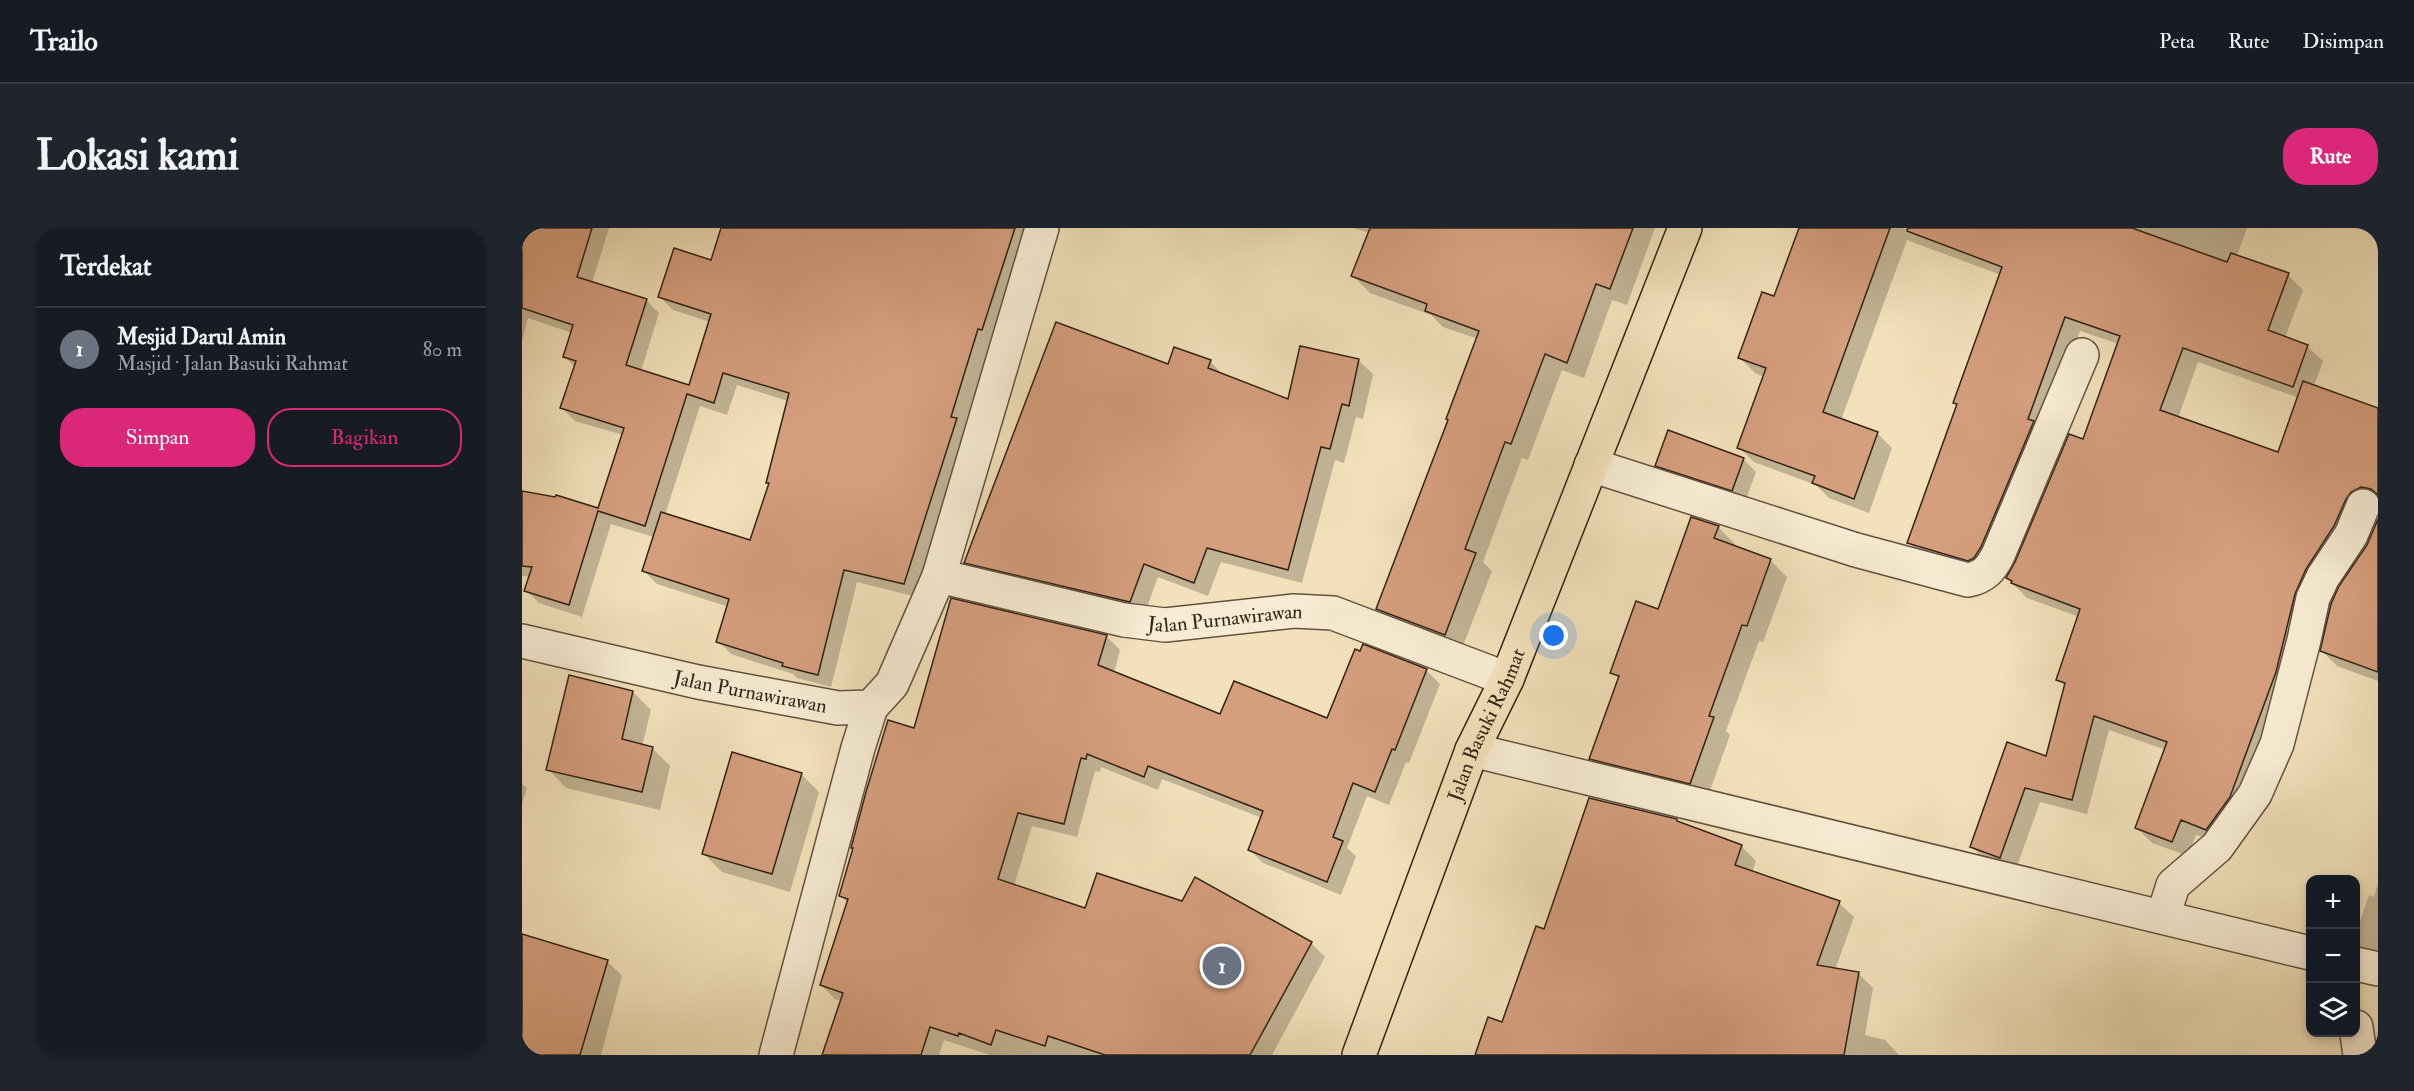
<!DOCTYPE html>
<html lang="id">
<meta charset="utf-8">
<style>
:root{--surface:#171b24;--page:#20242c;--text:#f1f3f6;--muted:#9ea1a6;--line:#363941;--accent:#db2777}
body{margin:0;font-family:"IM FELL Double Pica",serif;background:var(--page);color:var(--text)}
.controls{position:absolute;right:18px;bottom:18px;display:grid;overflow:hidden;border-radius:12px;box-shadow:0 3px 9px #0003}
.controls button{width:54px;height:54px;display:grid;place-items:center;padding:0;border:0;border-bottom:2px solid var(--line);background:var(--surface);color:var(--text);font:30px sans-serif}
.you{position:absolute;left:1032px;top:408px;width:21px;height:21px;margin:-15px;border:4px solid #fff;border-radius:50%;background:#1a73e8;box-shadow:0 0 0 9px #1a73e833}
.badge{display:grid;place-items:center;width:39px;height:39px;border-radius:50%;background:var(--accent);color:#fff;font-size:20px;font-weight:700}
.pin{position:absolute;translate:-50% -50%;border:3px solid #fff;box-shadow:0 2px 6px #0006}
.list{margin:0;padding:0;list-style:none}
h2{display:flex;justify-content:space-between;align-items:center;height:78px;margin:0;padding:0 24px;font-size:26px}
h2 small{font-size:20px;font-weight:400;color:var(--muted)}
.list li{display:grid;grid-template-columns:39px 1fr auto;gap:18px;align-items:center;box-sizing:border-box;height:84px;padding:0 24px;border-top:2px solid var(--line)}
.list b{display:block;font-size:22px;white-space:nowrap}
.list p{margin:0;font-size:20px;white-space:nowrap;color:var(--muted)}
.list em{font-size:20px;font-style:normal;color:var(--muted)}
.actions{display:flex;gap:12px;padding:18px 24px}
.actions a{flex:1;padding:14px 0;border:2px solid var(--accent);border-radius:24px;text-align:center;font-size:21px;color:var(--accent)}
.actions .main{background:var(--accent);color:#fff}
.icon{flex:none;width:33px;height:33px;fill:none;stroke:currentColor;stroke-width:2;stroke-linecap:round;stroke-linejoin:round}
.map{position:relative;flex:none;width:1856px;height:827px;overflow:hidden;border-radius:24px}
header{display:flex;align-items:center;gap:36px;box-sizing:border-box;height:84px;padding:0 30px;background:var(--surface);border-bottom:2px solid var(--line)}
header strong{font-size:28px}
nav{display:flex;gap:33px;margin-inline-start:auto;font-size:21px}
.intro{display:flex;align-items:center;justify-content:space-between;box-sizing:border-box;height:144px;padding:0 36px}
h1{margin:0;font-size:42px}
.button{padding:15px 27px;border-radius:24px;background:var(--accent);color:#fff;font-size:21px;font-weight:700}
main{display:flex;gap:36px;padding:0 36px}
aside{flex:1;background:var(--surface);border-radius:24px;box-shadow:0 3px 9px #0003}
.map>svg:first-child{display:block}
.shadow{fill:#0003;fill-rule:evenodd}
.building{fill:#d59e7d;stroke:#322317;stroke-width:1.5}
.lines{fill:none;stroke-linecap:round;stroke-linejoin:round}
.minor-casing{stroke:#625240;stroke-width:36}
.trunk-casing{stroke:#322317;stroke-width:36}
.minor{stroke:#f7ecd3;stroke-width:33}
.trunk{stroke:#f2e1bb;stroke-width:33}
.labels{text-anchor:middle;stroke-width:6;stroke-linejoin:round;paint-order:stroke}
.street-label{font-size:20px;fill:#322317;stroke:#f7ecd3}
</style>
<header>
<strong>Trailo</strong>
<nav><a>Peta</a><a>Rute</a><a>Disimpan</a></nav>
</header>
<div class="intro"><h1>Lokasi kami</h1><a class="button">Rute</a></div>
<main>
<aside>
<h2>Terdekat<small></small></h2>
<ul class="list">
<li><span class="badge" style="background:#6b7280">1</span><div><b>Mesjid Darul Amin</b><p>Masjid · Jalan Basuki Rahmat</p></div><em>80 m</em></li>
</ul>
<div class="actions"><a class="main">Simpan</a><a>Bagikan</a></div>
</aside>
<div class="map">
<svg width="1856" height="827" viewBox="0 0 1856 827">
<rect width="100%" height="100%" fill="#f2e1bb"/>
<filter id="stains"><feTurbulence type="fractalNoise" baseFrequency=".00333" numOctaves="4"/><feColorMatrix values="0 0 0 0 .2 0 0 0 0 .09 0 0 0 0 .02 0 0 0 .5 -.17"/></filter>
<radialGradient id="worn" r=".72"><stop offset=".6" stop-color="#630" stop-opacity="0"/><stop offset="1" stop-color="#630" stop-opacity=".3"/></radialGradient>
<!-- shadow -->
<g class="shadow">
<path d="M0,0h87l-17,55 54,17 13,13 -18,58 49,16 20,-65 -37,-12 -13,-13 52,-35 10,-34h310l-40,113 -28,87 5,5 -52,164 -60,-15 -26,105 -34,-9 -4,-4 -62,-20 -13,-13 11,-34 -72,-23 -13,-13 10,-34 -43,-13 -29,93 -43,-14 -13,-13 4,-13 -8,-1v-83l77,17 24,-75 -48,-14 -13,-13 13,-41 -10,-10 7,-24 -44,-15 -6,24zM215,157l51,16 -20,81 2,2 -19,58 -86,-27 35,-109 27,9z"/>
<path d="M831,0h302l-28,77 -15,-5 -28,78 -22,-8 -34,90 -6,-2 -39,104 9,9 -31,80 -67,-26 -16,-16 72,-188 28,-82 -35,-12 -12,-12 -61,-22 -17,-17 17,-43z"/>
<path d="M1278,0h447l-10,28 51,19 15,15 -18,48 22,8 16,15 -9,25 64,24v92l-11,4 -76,181 -69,157 -26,-9 -8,21 -36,-13 -15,-15 29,-78 -57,-20 -22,84 -47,-12 -25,70 -28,-10 -15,-15 75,-89 19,-71 -8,-8 21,-62 -52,-19 -20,-20 77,-137 35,-97 -39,-13 -90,240 -66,-13 -15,-15 49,-137 -3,-4 46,-127 -94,-35 -66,180 36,13 15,15 -23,65 -40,-15 -13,-13 -62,-23 -15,-15 25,-70 -9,-4 -15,-15 35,-60zM1676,134l101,36 -20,56 -101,-36z"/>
<path d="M836,132l15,14 -10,45 -7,-2 -12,46 -9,-3 -33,123 -81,-21 -13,34 -50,-19 -14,38 -164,-39 -14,-14 203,-196 41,-5 14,15 66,25z"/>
<path d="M1221,231l13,13 -11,30 -75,-24 -13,-13z"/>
<path d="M1856,294v159l-41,-15 -15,-15z"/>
<path d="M1196,299l17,17 -1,3 36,13 17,17 -24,65 -4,-1 -33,90 4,4 -23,64 -100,-24 -16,-16 29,-79 -8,-8z"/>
<path d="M584,408l14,14 -6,23 107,43 107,4 98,-50 14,14 -31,79 -3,-1 -17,43 -22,-9 -20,52 9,8 -15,39 -78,-32 -14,-14 13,-31 -100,-39 -4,11 -57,-23 -1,5 -5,-1 -18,66 -45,-11 -18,60 72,23 225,34 14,14 -53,98h-282l-46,-15 -5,15h-115l18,-54 -7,-2 -14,-14 27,-82 -7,-7 74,-166z"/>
<path d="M111,464l18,18 -9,36 10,2 18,18 -10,44 -94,-22 -18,-19z"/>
<path d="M279,546l18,18 -29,100 -68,-20 -18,-18z"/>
<path d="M0,556l5,4 -5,16z"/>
<path d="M1154,592l4,4 61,22 15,15 -4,11 87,31 15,14 -19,53 24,4 14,14 -8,47 20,5 14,15h-423l27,-31 41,-93z"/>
<path d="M1856,655v76l-22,-7v-19l13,-38 5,2z"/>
<path d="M0,708l85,25 15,15 -21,79h-79z"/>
</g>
<!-- building -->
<g class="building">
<path d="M0,0h70l-15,49 70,22 -21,66 63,20 22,-71 -53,-17 16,-49 37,12 10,-32h294l-33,102 -4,-1 -27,88 6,1 -53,166 -60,-14 -26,105 -36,-9 1,-3 -67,-21 13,-43 -87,-28 19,-59 89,28 19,-57h-3l23,-90 -66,-20 -9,30 -27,-9 -42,132 -47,-15 -29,94 -45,-14 8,-24 -10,-1v-75l33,6 1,-2 42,13 26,-80 -64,-20 16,-47 -13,-4 10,-32 -51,-17z"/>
<path d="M848,0h263l-23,61 -14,-5 -29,79 -22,-9 -34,90 -6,-2 -40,107 11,4 -31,82 -69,-26 72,-189 -2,-1 33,-88 -54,-20 2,-7 -76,-28z"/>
<path d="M1277,0h91l-67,184 55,20 -24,67 -42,-16 3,-7 -78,-28 29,-80 -28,-10 24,-66 12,4z"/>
<path d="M1386,0h224l95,34 4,-9 58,20 -21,57 40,15 -15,42 -110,-39 -23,62 118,42 25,-71 75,27v87l-7,-6 -10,-2 -10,5 -5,7 -12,27 -28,43 -11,25 -19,78 -46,125 -24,33 -25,-10 -9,22 -37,-14 32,-86 -73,-26 -22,84 -47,-12 -25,70 -30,-11 37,-105 39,14 19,-73 -9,-3 24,-71 -69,-26 1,-2 -6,-3 9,-16 54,-128 14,5 37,-103 -55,-19 -37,102 6,2 -53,126 -7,11 -6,3 -61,-18 50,-139 -4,-1 49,-136 -95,-36z"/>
<path d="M534,94l112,42 6,-17 37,13 -3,8 80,31 12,-53 59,13 -10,47 -7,-2 -12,45 -9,-2 -33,123 -81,-22 -13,35 -50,-19 -14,38 -166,-39z"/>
<path d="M1146,202l76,28 -12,33 -77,-25z"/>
<path d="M1169,289l28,9 -5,12 57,21 -24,67 -5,-1 -33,91 5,1 -24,67 -101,-25 30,-83 -9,-3 26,-72 22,8z"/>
<path d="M1856,291v153l-58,-21 11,-47 8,-18 28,-41z"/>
<path d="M429,370l156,37 -9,30 122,49 14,-33 93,37 28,-69 5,2 3,-7 64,25 -32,81 -3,-1 -17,43 -22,-9 -20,54 10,4 -16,41 -79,-32 15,-39 -115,-45 -4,11 -57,-23 -1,5 -5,-1 -17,66 -46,-11 -20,66 87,29 12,-35 85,28 13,-24 117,65 -62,113h-145l-57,-19 -3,10 -49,-16 -5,15 -32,-12 -1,3 -28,-9 -9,28h-99l21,-62 -23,-8 28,-86 -9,-3 14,-48h-2l15,-56 22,-72 26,8z"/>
<path d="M47,447l64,16 -11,48 31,8 -11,45 -96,-22z"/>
<path d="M210,524l70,21 -30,101 -70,-20z"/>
<path d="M1067,570l88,21v2l65,24 -7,20 105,36 -23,64 42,7 -15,83h-369l13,-38 14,5 34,-96 8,3z"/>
<path d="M0,706l86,26 -28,95h-58z"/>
</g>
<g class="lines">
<!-- minor casing -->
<g class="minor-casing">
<g id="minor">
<path d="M1069,237l265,85 112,30c16,-3 23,-11 30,-25l84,-200"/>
<path id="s1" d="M417,348l185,44 41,5 129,-14 39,2 174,66"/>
<path id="s2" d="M0,413l176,41 140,26 33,-1 21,-23 47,-108 103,-348"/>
<path d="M950,522l838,203"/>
<path d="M1641,689l10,-32 44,-38 38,-53 22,-50 27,-104 9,-42 10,-21 28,-42 12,-29"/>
<path d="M1834,736l22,5"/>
<path d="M1834,799l4,28"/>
<path d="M254,827l82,-307 13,-41"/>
</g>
</g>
<!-- trunk casing -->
<g class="trunk-casing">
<g id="trunk">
<path id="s3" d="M837,827l113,-305 35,-71 178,-451"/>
</g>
</g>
<!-- minor -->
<use href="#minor" class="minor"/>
<!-- trunk -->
<use href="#trunk" class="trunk"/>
</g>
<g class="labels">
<!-- street labels -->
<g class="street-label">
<text dy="7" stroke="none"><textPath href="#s1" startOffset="292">Jalan Purnawirawan</textPath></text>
<text dy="7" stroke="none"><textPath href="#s2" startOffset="234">Jalan Purnawirawan</textPath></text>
<text dy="7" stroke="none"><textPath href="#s3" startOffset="354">Jalan Basuki Rahmat</textPath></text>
</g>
</g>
<rect width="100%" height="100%" filter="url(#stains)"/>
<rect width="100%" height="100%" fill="url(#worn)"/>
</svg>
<div class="controls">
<button>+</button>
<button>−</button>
<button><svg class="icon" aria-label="layers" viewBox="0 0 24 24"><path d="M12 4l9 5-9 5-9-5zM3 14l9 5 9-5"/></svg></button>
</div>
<div class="you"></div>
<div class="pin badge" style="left:700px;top:738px;background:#6b7280">1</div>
</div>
</main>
